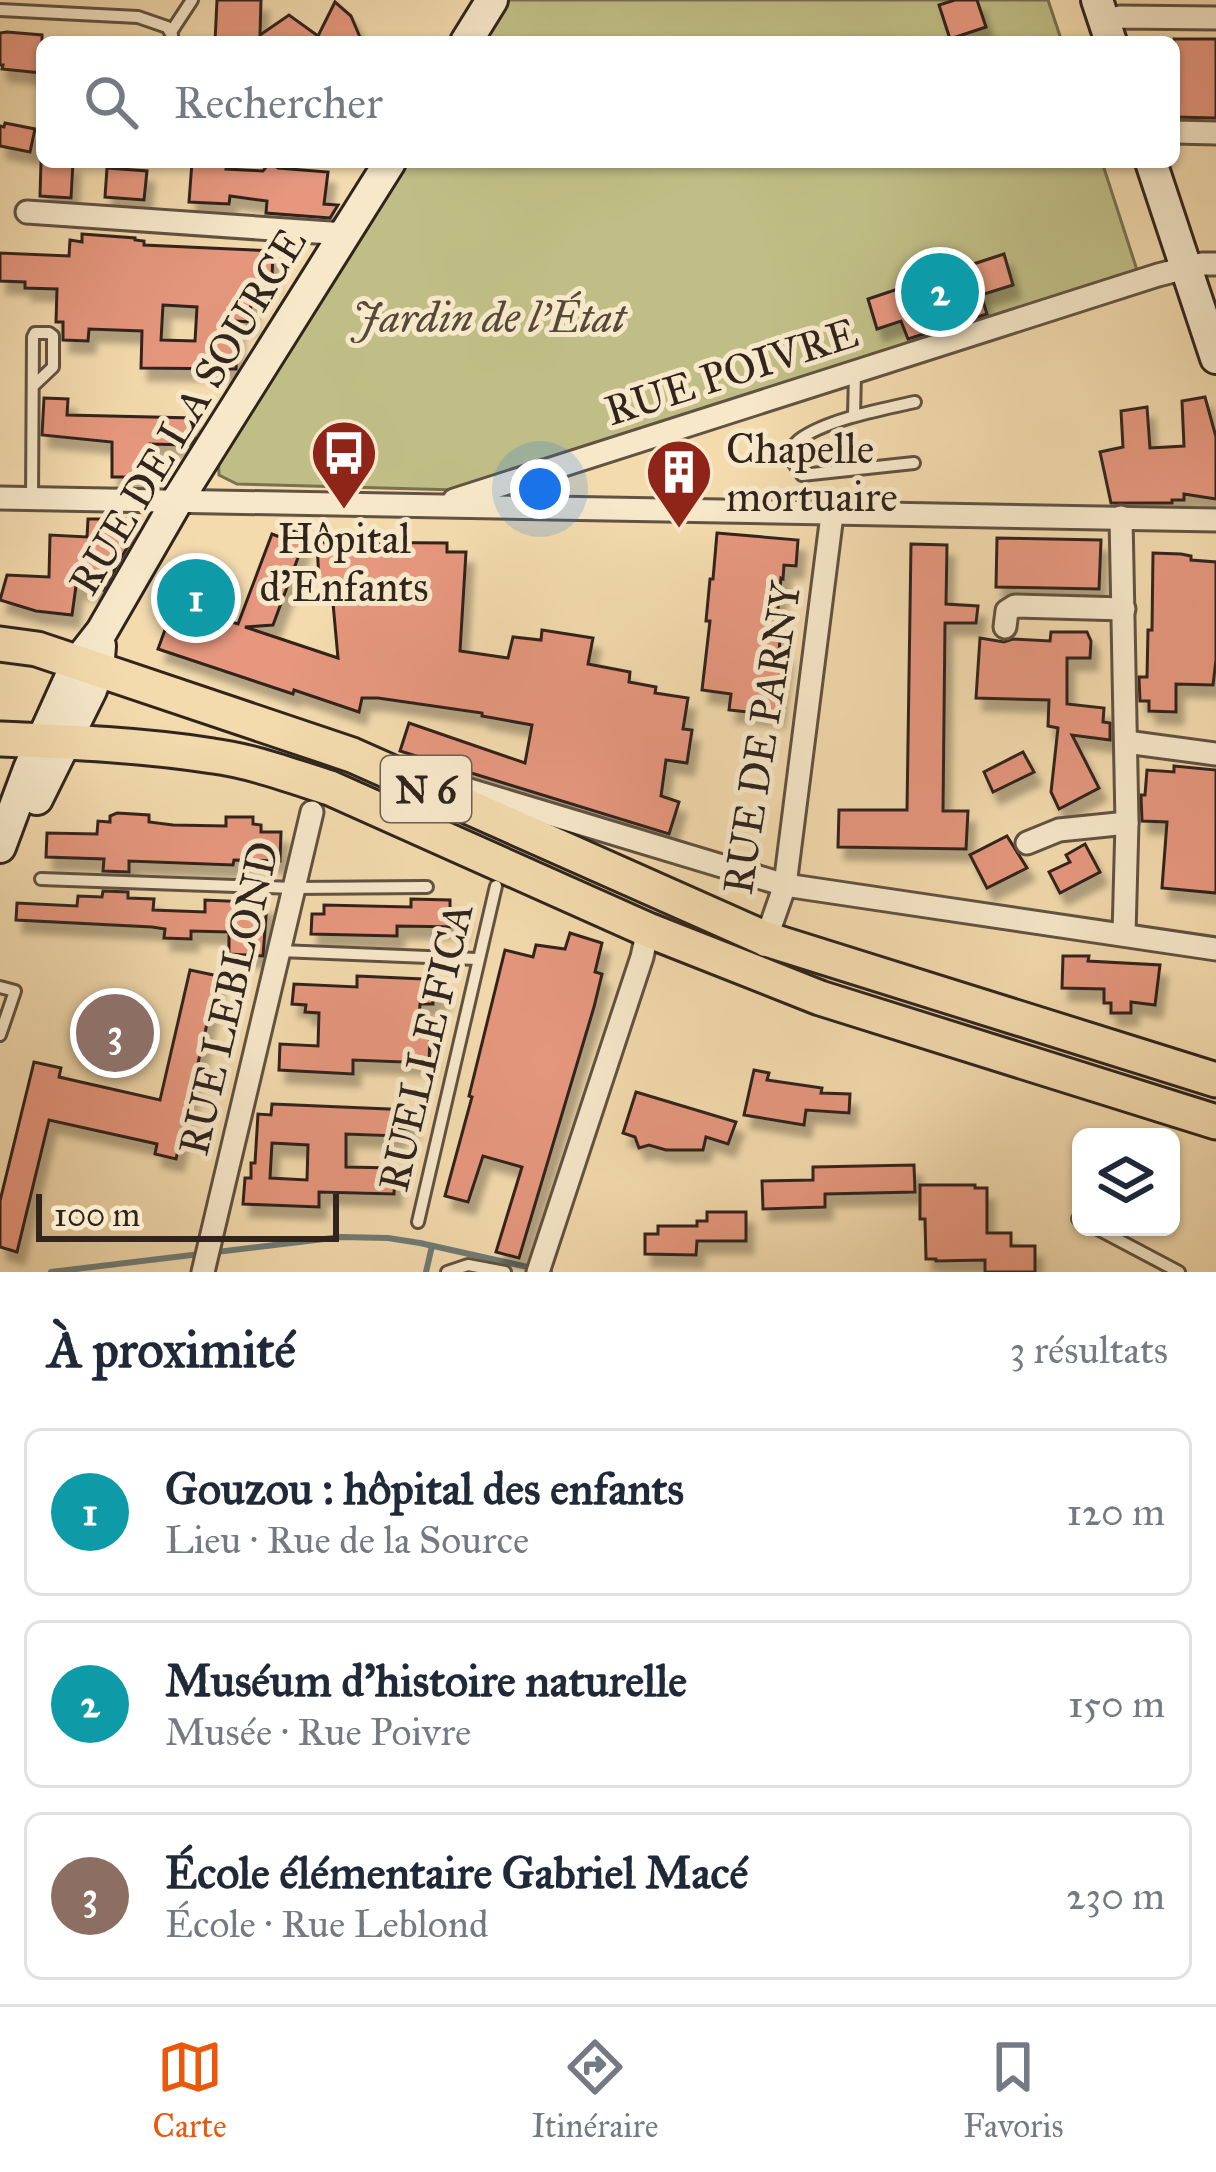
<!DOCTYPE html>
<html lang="fr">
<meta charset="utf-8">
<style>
:root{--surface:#fff;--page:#f6f6f7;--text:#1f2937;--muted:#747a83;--line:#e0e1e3;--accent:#ea580c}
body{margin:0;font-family:"IM FELL Great Primer",serif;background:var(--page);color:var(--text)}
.controls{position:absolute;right:36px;bottom:36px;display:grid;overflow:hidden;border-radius:18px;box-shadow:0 3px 9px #0004}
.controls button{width:108px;height:108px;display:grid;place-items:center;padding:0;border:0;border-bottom:3px solid var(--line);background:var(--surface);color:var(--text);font:60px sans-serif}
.scale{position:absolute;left:36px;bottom:30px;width:303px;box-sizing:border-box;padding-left:12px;border:6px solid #30241d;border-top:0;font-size:33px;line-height:42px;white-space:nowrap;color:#30241d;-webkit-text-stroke:9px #f7e8ca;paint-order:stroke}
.you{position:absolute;left:540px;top:489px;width:42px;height:42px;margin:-30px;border:9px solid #fff;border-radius:50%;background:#1a73e8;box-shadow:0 0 0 18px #1a73e833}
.badge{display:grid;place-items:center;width:78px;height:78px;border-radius:50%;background:var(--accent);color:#fff;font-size:39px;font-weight:700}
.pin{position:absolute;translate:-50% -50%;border:6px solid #fff;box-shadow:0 3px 12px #0006}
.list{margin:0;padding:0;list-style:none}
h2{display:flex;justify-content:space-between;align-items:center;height:156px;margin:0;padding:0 48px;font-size:51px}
h2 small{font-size:39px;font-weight:400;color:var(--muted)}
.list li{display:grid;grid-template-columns:78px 1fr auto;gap:36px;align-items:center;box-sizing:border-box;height:168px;margin:0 24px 24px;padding:0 24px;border:3px solid var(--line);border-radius:18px}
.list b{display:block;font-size:45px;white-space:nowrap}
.list p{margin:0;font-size:39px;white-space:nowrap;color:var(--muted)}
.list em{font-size:39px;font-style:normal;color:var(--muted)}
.icon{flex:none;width:66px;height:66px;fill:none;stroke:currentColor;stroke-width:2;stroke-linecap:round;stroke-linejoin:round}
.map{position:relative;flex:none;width:1216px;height:1272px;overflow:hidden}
.search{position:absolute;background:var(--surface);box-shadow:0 3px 9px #0004;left:36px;right:36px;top:36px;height:132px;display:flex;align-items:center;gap:30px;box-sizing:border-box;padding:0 42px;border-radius:18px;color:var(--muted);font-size:45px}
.sheet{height:732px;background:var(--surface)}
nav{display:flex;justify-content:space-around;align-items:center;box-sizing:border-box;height:168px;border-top:3px solid var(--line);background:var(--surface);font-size:33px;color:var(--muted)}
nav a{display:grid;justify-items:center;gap:6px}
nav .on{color:var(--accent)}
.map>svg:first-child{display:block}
.green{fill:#c0be86;stroke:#787152;stroke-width:3}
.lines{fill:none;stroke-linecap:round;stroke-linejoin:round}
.stream{stroke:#717d77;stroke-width:6}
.building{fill:#e6977e;stroke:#30241d;stroke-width:3;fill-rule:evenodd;filter:url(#shadow)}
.lane-casing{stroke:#615241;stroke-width:16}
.street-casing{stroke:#615241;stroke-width:27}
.secondary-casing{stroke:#30241d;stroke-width:36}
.primary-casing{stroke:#30241d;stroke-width:39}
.lane{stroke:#f7e8ca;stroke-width:10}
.street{stroke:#f7e8ca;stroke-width:21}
.secondary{stroke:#f7e8ca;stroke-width:30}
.primary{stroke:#f3dbae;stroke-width:33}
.labels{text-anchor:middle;stroke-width:10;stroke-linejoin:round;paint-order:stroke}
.shield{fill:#f7e8ca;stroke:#6c5f51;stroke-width:3}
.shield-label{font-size:39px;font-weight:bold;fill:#30241d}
.park-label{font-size:42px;font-style:italic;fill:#544a37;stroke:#f7e8ca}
.street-label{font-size:42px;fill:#30241d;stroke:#f7e8ca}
.poi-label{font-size:42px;fill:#30241d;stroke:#f7e8ca;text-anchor:start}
</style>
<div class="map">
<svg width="1216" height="1272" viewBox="0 0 1216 1272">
<defs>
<filter id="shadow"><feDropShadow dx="7" dy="12" stdDeviation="3" flood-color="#0004"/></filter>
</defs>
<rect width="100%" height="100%" fill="#f3dbae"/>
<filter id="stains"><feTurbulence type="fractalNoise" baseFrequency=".00167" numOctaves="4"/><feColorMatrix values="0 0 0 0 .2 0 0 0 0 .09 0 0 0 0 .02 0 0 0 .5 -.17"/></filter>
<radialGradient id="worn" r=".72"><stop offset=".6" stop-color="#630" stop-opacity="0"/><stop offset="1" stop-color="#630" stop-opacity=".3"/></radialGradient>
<!-- green -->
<g class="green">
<path d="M505,0h543l14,42h-584z"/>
<path d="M402,162h700l35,108 -680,220 -220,-6 -18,-9 -1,-21z"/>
</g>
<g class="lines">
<!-- stream -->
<g class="stream">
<path d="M51,1272l290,-35 47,1 32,5 130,29"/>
<path d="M426,1272l6,-26"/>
</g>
</g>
<!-- building -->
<g class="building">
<path d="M217,0h44l-1,35 29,-20 29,21 17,-34 16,14 11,26h-147z"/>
<path d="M955,0h22l9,27 -36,12 -11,-34z"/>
<path d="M7,32l35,3v38l-40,-4 1,-4h-3v-32z"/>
<path d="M1174,39h42v79l-42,-1z"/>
<path d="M5,123l30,6 -5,23 -30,-6v-20l4,1z"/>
<path d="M41,162h32l-2,36 -31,-2z"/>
<path d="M192,162h35l-1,7 37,2 7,-9 8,6 50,4 -4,32 14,1 -8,13 -64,-5 1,-12 -37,-5 -1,8 -40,-2z"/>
<path d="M107,168l40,3 -3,29 -39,-3z"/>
<path d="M82,234l53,4v2l9,1v4l129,6 -1,29h-20l-2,42 -13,-1 -1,48 -95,-1 1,-37 -53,-2 -1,12 -25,-1v-18h-7l1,-33 -32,-1v-6l-25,-1v-28l69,3 1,-16 12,2zM163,305l34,2 -2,34 -34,-1z"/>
<path d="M1004,254l9,31 -32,10 6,19 -79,25 -7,-18 -24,8 -9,-30 51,-17 -3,-10 33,-10 3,9z"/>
<path d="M1205,397l11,40v62l-32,-5v6h-12v3h-61l-11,-51 23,-5 -2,-36 26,-4 3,41 34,-2 -2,-45z"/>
<path d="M44,398l24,1 -1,16 127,3v20l-5,7 -39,-1v33h-38v-35l-70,-7z"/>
<path d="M88,519h38l10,13 -33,58 -27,-4 -4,29 -36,-4 -36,-11 7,-25 42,2 1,-42 37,2z"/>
<path d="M288,529l18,7 -33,89 -28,2 93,31 -7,-77 -12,1 -2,-40 130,1v9h19l-6,99 48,7 5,-21 28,3 1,-10 51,8 -5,26 42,8 -1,10 27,5 -1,6 33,5 -5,31 9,1 -5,33 -21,-3 -5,36 18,6 -10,32 -269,-83 9,-28 116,40 7,-38 -50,-9v-3l-104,-15h-16l-3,14 -65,-22 -1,4 -135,-45 16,-44 64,19 34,-90 13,5z"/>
<path d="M717,533l81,7 -2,26 -12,-1 -1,14 -2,-1 -6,60 5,1 -1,13 6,1 -8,62 -48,-5 2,-16 -29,-4 8,-69h-4l4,-42h3z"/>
<path d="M997,538l104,2 -2,49 -103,-2z"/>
<path d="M911,544l36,1 -1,59 32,2 -2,17h-31l-2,188h25l-2,38 -128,-2 1,-37h68z"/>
<path d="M1153,553l28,1 10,2v4l25,2v98l-3,25 -37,-1v28l-27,-1v-10h-9l-1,-24h8l1,-47h4z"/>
<path d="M1051,632h36l4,9 -1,17h-23v46l37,4 -1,14 7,1v17l-38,-5 27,53 -40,21 -8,-17 7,-64 -10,-2 1,-26 -73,-2 4,-60 24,4 9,-3 37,2z"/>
<path d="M1023,752l11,20 -41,20 -9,-20z"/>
<path d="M1174,766l42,4v123l-54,-5 5,-66 -25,-1 -1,-26h4l2,-25 27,2z"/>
<path d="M117,813l32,2v7l24,3 53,1v-9h27v7l8,1v7h20l-1,29 -46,-1 -1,5 -104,-4v11l-26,-1 1,-12 -58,-2 1,-24 50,1 1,-13 12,1v-6z"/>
<path d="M1007,836l20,32 -40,20 -17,-33z"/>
<path d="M1085,844l15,28 -40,21 -11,-21 21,-10 -4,-7z"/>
<path d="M103,891l25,1v6l26,1 -1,11 52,2v-12l62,3 -4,53 -34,-2v-22l-38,-1v8l-27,-1 1,-9 -13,-2 -136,-7 1,-17 60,3 1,-10 24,1z"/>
<path d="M411,899l39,1v9h12l-1,18 -64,-1v10l-86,-2 1,-20h12v-9l87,2z"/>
<path d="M570,933l32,10 -7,29 7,2 -8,33 -75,251 -23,-6 26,-85 -39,-11 -15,46 -23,-6 27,-99 -3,-1 36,-146 28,7 3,-12 29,4z"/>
<path d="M1063,956h26l-1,5 72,4 -5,40 -24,-3v11h-20v-10h-7v-14l-42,-1z"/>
<path d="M190,970l28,6 -42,183 -21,-5 2,-10 -108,-24 -32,132 -17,-5v-46l34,-139 27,6 -2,9 101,23z"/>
<path d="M357,976l88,4 -1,17h-11v7h-13l-2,32 12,1 -1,26 -76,-3v14l-74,-4 1,-26 38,2 1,-33 -14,-1 1,-7 -14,-1 2,-20 63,3z"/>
<path d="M754,1070l15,3 -2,7 55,8 -1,5 29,1 -1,19 -43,-3 -2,15 -60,-10z"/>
<path d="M636,1092l100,30 -8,22 -22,-7 -3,13h-37l-17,-5 -10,3 -4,-11 -12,-4z"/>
<path d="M272,1104l139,6 -1,19 -12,-1v8l-52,-2v33l49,1 -1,26 -75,-2v15l-76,-3 2,-26h6v-15h4l3,-49 13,1zM272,1143l36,2 -1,35 -37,-2z"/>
<path d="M914,1165l1,27 -90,2v13l-62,2 -1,-28 51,-1v-13z"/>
<path d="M920,1185h55v3h12v45h24v13h24v26h-50v-12l-49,1v-2h-10l-1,-40h-5z"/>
<path d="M707,1212h39v29h-49l-1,14 -51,-1v-20h13v-8h39v-5h10z"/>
</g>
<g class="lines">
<!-- lane casing -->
<g class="lane-casing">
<g id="lane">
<path d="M0,10l138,7 29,10 5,8"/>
<path d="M171,32l21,-32"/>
<path d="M854,416l1,-43"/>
<path d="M914,463l-112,12 -12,-17c2,-9 2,-12 9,-18 26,-20 84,-31 116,-38"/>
<path d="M32,499l1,-162 2,-4h14l4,3v31l-20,19"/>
<path d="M41,879l252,9 134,-1"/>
<path d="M280,951l197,8"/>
<path d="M0,987l15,4 -15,44"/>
<path d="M1078,1219l3,2"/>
<path d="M418,1222l78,-336"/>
<path d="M1094,1227l85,45"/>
<path d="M447,1272l21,-7 37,7"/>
</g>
</g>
<!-- street casing -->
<g class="street-casing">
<g id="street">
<path d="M1104,21l16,-4 96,1"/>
<path d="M1174,132l42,1"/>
<path d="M27,212l318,22"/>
<path d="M0,498l1216,22"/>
<path d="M454,500l704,-225 44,-11h14"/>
<path d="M1121,517l6,306 -3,111"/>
<path d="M1005,627l2,-16 8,-5 109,3"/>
<path d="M1126,742l90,12"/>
<path d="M456,786l329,99 431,64"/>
<path d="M1027,843l32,-13 68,-7"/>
<path d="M764,945l21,-60 47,-370"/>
<path d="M203,1272l109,-460"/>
<path d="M538,1272l104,-315 6,-27"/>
</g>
</g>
<!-- secondary casing -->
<g class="secondary-casing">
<g id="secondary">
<path d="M1097,0l14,42"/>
<path d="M466,42l26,-42"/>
<path d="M1151,162l65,196"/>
<path d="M37,799l54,-109 7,-20 2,-24"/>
<path d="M0,847l29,-78 48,-106 25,-32 75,-130 213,-339"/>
</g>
</g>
<!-- primary casing -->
<g class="primary-casing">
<g id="primary">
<path d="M0,644l37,5 315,106 414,184 450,141"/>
<path d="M0,739c71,3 143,6 213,17 39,5 79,20 117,32l318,142 172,68 396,124"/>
</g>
</g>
<!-- lane -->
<use href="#lane" class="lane"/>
<!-- street -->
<use href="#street" class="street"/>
<!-- secondary -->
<use href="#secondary" class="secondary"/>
<!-- primary -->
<use href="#primary" class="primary"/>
</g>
<!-- icons -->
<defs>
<g id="bus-pin" transform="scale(3.45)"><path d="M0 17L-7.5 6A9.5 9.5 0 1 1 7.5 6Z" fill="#8f2418" stroke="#f7e8ca"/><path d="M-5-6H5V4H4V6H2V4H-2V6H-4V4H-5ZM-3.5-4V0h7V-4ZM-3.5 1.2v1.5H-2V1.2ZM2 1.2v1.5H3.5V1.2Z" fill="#fff"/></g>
<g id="building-pin" transform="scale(3.45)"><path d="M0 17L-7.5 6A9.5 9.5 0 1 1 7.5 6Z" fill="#8f2418" stroke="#f7e8ca"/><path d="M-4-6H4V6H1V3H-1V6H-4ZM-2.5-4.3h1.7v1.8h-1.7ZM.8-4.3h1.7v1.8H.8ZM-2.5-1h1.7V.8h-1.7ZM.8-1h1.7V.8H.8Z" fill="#fff"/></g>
</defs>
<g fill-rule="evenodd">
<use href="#bus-pin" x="344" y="453"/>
<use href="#building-pin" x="679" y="472"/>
</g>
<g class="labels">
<!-- shield labels -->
<rect class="shield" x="381" y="756" width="90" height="66" rx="9"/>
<g class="shield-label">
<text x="426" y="803">N 6</text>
</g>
<!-- park labels -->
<g class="park-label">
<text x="489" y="332">Jardin de l'État</text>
</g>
<!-- street labels -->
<g class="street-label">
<text transform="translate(731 371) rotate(-18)" y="15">RUE POIVRE</text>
<text transform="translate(187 411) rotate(-59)" y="15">RUE DE LA SOURCE</text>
<text transform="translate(761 738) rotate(-81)" y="15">RUE DE PARNY</text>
<text transform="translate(228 998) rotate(-77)" y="15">RUE LEBLOND</text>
<text transform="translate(425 1047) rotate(-77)" y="15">RUELLE FICA</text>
</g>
<!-- poi labels -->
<g class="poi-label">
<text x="726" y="463">Chapelle<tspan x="726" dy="48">mortuaire</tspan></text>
<text x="344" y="553" text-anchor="middle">Hôpital<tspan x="344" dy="48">d'Enfants</tspan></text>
</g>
</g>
<rect width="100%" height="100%" filter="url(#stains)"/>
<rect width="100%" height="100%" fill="url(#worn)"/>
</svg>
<div class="controls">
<button><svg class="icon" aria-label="layers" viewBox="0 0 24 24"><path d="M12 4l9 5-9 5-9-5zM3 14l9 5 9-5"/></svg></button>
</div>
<div class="scale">100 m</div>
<div class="you"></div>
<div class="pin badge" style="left:196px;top:598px;background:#0f9aa8">1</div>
<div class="pin badge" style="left:940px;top:292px;background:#0f9aa8">2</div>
<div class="pin badge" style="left:115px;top:1033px;background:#8d6e63">3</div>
<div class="search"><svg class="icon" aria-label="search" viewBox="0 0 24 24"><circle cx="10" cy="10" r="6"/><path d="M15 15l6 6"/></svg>Rechercher</div>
</div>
<section class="sheet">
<h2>À proximité<small>3 résultats</small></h2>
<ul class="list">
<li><span class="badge" style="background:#0f9aa8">1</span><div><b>Gouzou : hôpital des enfants</b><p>Lieu · Rue de la Source</p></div><em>120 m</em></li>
<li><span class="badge" style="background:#0f9aa8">2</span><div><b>Muséum d'histoire naturelle</b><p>Musée · Rue Poivre</p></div><em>150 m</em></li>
<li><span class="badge" style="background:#8d6e63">3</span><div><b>École élémentaire Gabriel Macé</b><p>École · Rue Leblond</p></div><em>230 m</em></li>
</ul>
</section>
<nav>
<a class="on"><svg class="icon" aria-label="map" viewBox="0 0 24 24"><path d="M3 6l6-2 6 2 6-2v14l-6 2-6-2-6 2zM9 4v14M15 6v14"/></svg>Carte</a>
<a><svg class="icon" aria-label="directions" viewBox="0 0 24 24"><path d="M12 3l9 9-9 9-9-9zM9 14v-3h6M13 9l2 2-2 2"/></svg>Itinéraire</a>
<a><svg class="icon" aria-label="saved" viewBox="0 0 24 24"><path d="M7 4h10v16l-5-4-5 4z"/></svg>Favoris</a>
</nav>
